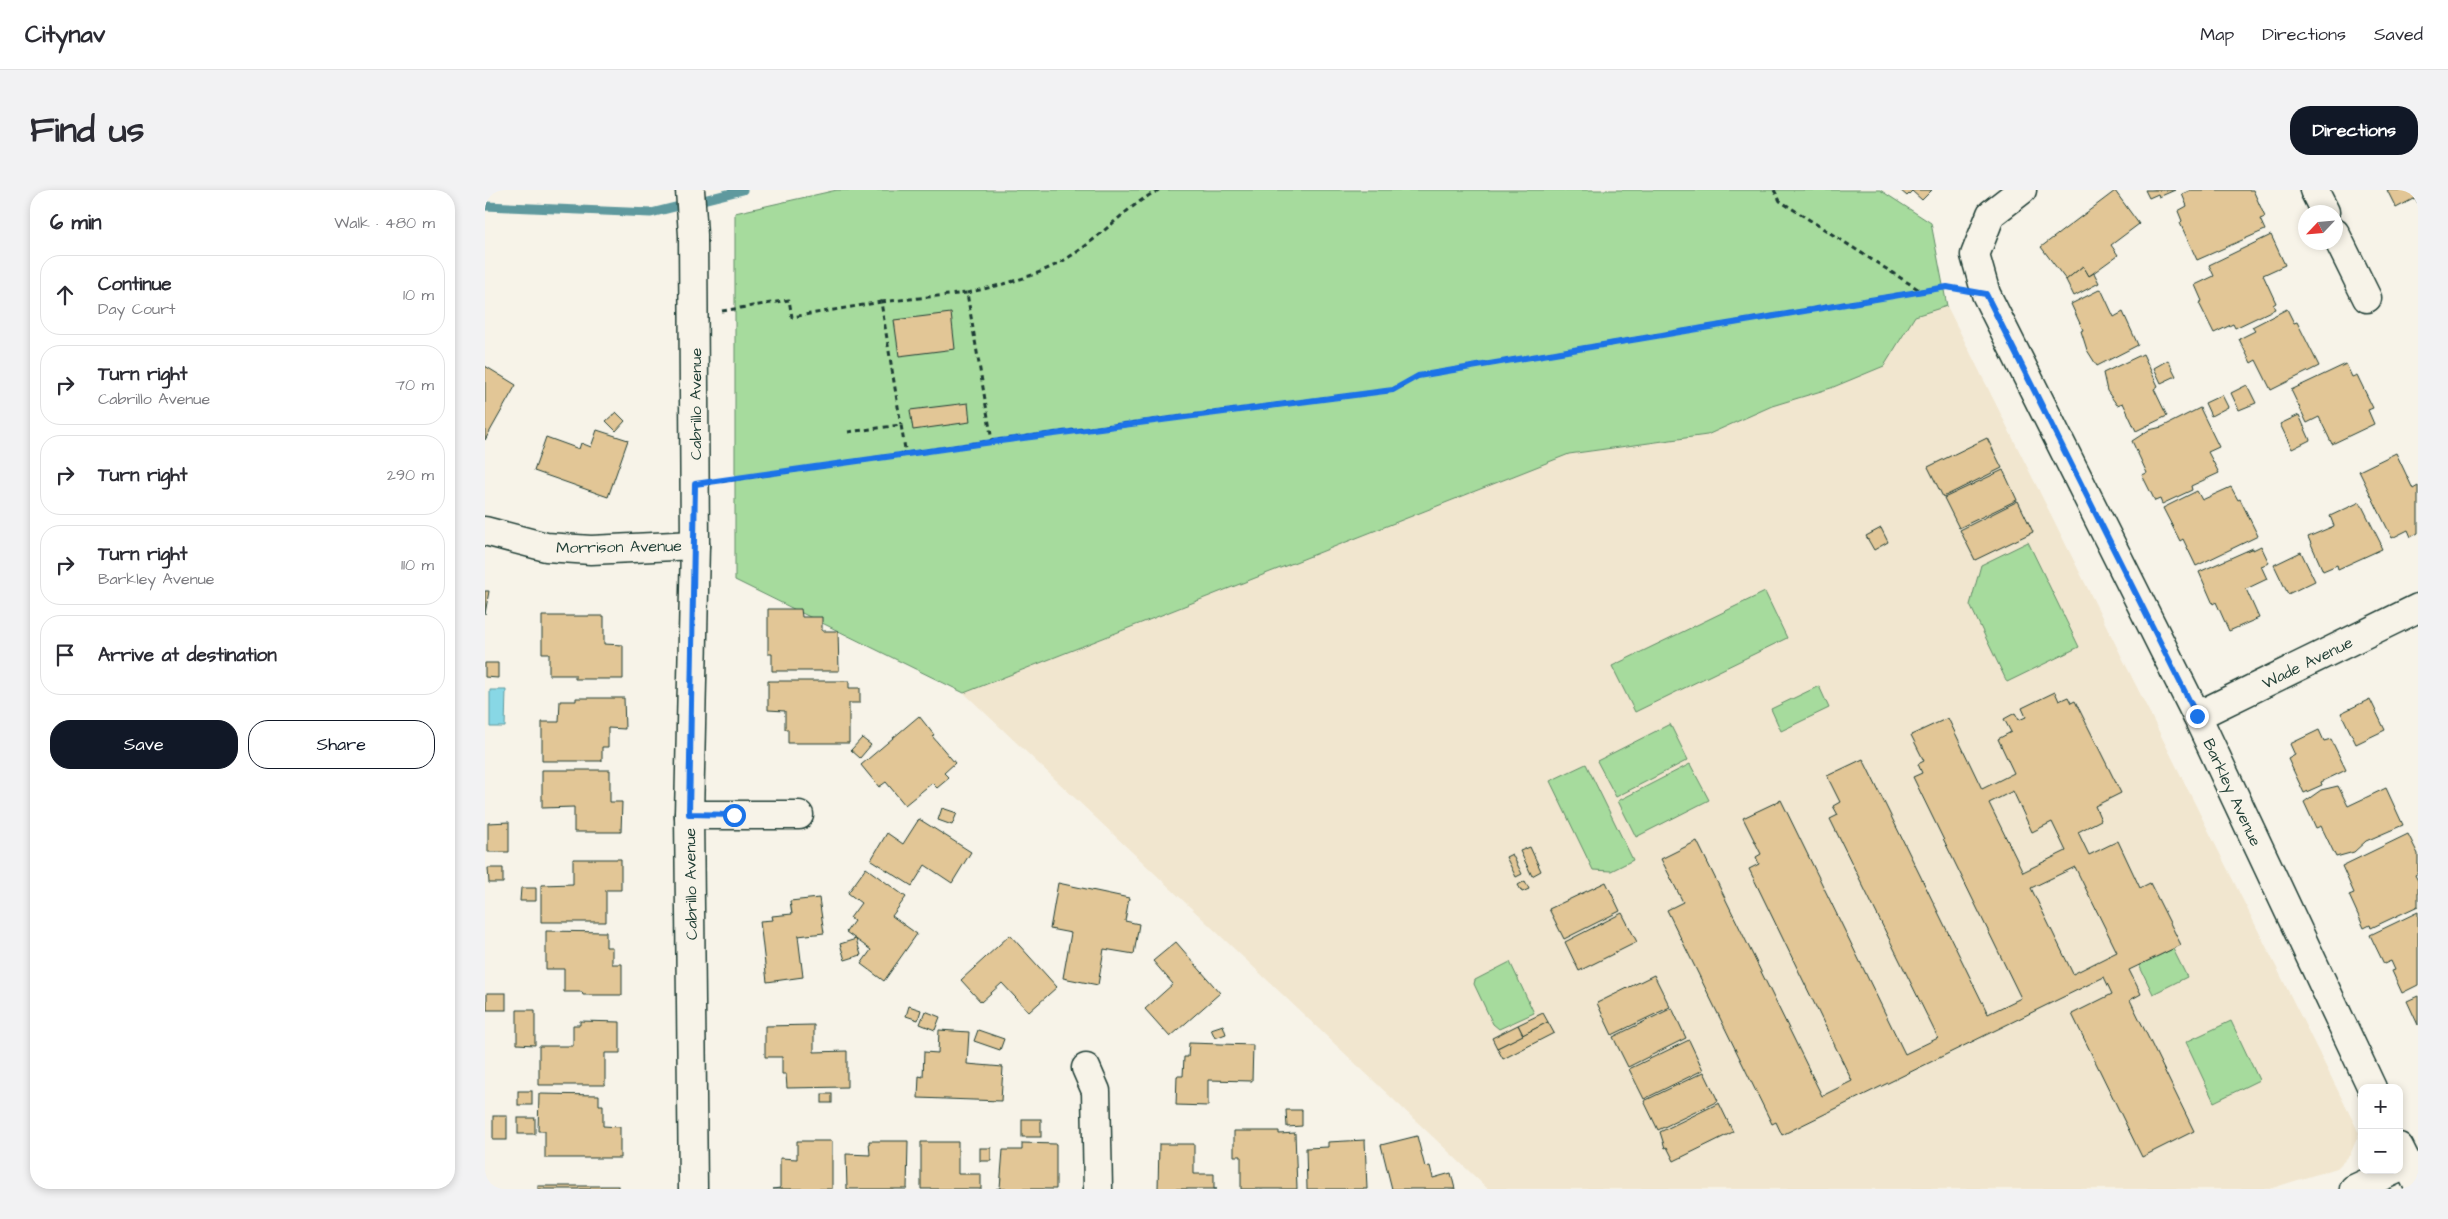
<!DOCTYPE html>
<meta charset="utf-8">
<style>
:root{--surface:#fff;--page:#f2f2f3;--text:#2b2b33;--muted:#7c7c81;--line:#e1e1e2;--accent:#111827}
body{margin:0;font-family:"Architects Daughter",sans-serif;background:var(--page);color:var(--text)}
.controls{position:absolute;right:15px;bottom:15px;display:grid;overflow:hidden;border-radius:10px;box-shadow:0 2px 8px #0003}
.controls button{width:45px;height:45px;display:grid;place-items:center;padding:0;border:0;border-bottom:1px solid var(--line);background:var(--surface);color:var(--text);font:25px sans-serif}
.compass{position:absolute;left:1813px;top:15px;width:45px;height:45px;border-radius:50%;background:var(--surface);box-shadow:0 2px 8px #0003;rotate:244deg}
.stop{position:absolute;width:15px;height:15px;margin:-11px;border:4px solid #1a73e8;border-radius:50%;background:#fff}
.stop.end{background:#1a73e8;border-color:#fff;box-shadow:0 1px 5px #0008}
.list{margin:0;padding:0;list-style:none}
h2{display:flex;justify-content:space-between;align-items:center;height:65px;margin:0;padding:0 20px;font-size:21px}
h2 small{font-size:16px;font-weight:400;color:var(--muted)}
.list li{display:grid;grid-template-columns:32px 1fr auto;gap:15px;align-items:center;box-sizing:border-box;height:80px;margin:0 10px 10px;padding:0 10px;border:1px solid var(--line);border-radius:20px}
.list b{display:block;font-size:19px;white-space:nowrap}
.list p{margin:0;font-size:16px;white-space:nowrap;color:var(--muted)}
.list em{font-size:16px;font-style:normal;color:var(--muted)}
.actions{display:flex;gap:10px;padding:15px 20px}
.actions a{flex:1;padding:11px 0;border:1px solid var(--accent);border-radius:20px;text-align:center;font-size:18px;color:var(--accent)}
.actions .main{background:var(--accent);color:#fff}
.icon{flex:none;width:28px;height:28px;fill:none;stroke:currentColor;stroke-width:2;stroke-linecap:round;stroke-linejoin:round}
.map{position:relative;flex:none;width:1933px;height:999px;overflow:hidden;border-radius:20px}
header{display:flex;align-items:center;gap:30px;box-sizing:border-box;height:70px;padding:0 25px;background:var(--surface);border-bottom:1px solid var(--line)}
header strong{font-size:24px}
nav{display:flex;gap:28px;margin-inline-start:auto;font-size:18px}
.intro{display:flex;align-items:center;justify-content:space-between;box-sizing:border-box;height:120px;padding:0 30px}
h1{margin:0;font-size:35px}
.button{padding:12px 22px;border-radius:20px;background:var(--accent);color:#fff;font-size:18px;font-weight:700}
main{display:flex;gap:30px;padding:0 30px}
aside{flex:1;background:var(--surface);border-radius:20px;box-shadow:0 2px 8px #0003}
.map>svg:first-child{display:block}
.built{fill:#f1e6cf}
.green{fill:#a6db9d;stroke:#628c68}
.water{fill:#88d7e5;stroke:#5e999e}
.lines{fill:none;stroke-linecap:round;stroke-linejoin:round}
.stream{stroke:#5e999e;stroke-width:9}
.building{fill:#e2c696;stroke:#1f3d34;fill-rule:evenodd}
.minor-casing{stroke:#1f3d34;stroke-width:31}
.tertiary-casing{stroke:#1f3d34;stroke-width:31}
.path{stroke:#1f3d34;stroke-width:3;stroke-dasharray:5 4;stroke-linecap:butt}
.minor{stroke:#f7f3e8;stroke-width:28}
.tertiary{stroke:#f7f3e8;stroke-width:28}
.route{stroke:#1a73e8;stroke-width:6}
.labels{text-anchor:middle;stroke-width:4;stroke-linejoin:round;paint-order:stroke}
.street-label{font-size:16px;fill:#1f3d34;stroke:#f7f3e8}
</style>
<header>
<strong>Citynav</strong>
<nav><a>Map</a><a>Directions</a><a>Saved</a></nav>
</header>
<div class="intro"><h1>Find us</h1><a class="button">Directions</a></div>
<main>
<aside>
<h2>6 min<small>Walk · 480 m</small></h2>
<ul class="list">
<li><svg class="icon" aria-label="ahead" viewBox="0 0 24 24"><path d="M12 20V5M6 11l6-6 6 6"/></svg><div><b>Continue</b><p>Day Court</p></div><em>10 m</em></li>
<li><svg class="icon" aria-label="right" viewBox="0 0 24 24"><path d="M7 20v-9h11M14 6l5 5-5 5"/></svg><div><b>Turn right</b><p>Cabrillo Avenue</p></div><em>70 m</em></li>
<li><svg class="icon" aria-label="right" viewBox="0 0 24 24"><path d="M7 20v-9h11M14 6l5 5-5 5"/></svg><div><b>Turn right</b></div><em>290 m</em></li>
<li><svg class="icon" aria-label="right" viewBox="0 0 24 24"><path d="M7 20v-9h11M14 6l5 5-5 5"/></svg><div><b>Turn right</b><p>Barkley Avenue</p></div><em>110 m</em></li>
<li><svg class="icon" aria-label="arrive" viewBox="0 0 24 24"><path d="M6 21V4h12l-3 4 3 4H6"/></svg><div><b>Arrive at destination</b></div></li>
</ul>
<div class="actions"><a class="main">Save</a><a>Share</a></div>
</aside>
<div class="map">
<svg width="1933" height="999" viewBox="0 0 1933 999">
<rect width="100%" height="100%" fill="#f7f3e8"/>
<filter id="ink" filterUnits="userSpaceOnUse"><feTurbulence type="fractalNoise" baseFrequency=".02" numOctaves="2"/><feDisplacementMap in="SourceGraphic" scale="10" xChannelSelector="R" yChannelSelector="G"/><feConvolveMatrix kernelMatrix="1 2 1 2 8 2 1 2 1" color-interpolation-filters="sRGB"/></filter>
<g filter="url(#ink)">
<!-- built -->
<path class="built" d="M1462,116l412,827 -9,22 -13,13 -68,21h-781l-524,-496 605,-239 138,-19 65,-29 59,-18 53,-22 31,-50z"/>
<!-- green -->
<g class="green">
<path d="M352,0h1043l51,33 16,83 -32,10 -31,50 -53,22 -59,18 -65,29 -138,19 -605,239 -229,-113v-367z"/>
<path d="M1543,352l51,105 -72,35 -37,-77 11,-40z"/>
<path d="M1280,402l22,46 -152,74 -23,-46z"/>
<path d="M1334,496l10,22 -48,23 -10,-22z"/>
<path d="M1185,534l18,36 -72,37 -19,-36z"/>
<path d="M1101,574l47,96 -22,11 -18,-1 -43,-89z"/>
<path d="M1205,574l19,36 -73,37 -18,-36z"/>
<path d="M1688,759l14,28 -34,17 -14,-29z"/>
<path d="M1025,772l24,51 -35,16 -6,-5 -19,-40 1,-4z"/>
<path d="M1746,831l28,59 -45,22 -28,-60z"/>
</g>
<!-- water -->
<path class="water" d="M5,500h16l-1,37h-15z"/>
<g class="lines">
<!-- stream -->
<path class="stream" d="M0,16l166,7 92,-23"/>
</g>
<!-- building -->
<g class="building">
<path d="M1415,0h32l-10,10 -10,-9 -5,5z"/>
<path d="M1660,0h30l-16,7 -1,-3 -9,4z"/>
<path d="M1706,0h62l12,27 -5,2 5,11 -68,30 -17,-37 2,-2 -4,-10 9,-5 -5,-12z"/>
<path d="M1902,0h31v13l-3,-5 -19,10z"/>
<path d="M1630,1l24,33 -28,21 7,10 -29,21 -6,-10 -17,14 -25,-33z"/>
<path d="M1786,45l14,30 -22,10 13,28 -3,2 2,4 -40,19 -2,-4 -19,9 -15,-30 3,-2 -7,-16 19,-9 -5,-11z"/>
<path d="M1598,76l6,10 5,-3 5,10 -25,13 -8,-16z"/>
<path d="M1616,99l13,28 9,-5 15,33 -41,21 -10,-16 -6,-19 2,-1 -12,-26z"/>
<path d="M1802,119l7,14 3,-1 22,44 -48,24 -15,-30 -5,3 -12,-24 16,-8 -3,-4z"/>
<path d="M466,123l4,36 -56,7 -5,-36z"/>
<path d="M1658,164l15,32 -4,3 13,27 -31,15 -13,-28 -6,2 -10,-14 -4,-18z"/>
<path d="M1683,170l8,16 -15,7 -7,-15z"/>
<path d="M1861,174l6,13 5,-2 16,33 -5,2 6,14 -42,20 -13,-27 -12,6 -16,-33z"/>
<path d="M0,176l31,19 -31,55z"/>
<path d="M1762,195l9,18 -17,7 -8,-17z"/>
<path d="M1737,205l6,12 -17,9 -6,-13z"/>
<path d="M483,213l2,19 -57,8 -3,-20z"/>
<path d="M1715,218l19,39 -11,5 11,21 -28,13 1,4 -30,14 -2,-5 -5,2 -13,-26 5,-2 -15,-32 17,-11 13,-3z"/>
<path d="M131,222l9,9 -9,10 -10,-10z"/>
<path d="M1814,225l11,25 -18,9 -12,-25z"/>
<path d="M112,240l31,10 -20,57 -74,-26 12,-34 33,12 2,-6 10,4z"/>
<path d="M1502,248l15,30 -59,29 -15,-30z"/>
<path d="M1911,263l17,36 5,-3v47l-7,4 -3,-7 -16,8 -33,-67z"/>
<path d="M1518,280l14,30 -58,28 -15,-30z"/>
<path d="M1746,297l7,13 2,-1 18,37 -62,30 -13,-27 -3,2 -17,-33 34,-17 5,9z"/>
<path d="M1533,311l15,31 -58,28 -15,-30z"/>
<path d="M1875,312l21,42 -1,1 2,4 -44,20 -1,-4 -14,6 -15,-34 26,-11 -4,-10z"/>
<path d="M1396,338l7,14 -14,8 -8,-14z"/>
<path d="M1776,356l8,17 -8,3 6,13 -21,10 13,29 -30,13 -13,-29 -3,2 -14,-32 54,-24v2z"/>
<path d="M1816,362l14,29 -27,13 -14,-29z"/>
<path d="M0,401h4l-4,23z"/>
<path d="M283,419h33l1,8h20v14h16l1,40h-67v-17h-4z"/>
<path d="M57,426h62v28l19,1v34h-48v-4h-26v-22h-7z"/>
<path d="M0,473h13v15l-13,-1z"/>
<path d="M283,491h81v7h11v15h-11v40h-61v-14h-3v-18l-17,-1z"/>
<path d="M1570,502l4,9 9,-4 3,6 4,-2 46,92 -26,13 6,14 -23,12 11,23 29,-14 22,47 10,-5 31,62 -52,25 12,24 -11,6 64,131 -52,26 -70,-143 40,-20 -8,-17 -322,158 -6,-13 -4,2 -105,-214 16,-8 -22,-43 36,-18 125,255 30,-15 -103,-212 10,-5 -3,-7 5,-3 -18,-36 38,-18 124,254 33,-16 -108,-219 8,-4 -5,-9 7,-4 -13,-26 36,-17 125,255 33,-16 -108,-221 9,-4 -4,-9 6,-3 -13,-26 37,-17 34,71 32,-16 -16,-34 13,-7 -7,-13 11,-6 4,7 7,-3 -4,-9zM1528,601l19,41 20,-10 14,29 -43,21 -34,-69zM1590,677l42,85 -44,22 -42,-86z"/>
<path d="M91,508h48l1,31 -17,-1v19h-6v14h-60v-39h17l1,-21h16z"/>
<path d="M1885,509l15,31 -29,14 -15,-31z"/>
<path d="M434,526l15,19 -2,1 23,27 -11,10 5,5 -12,10 -5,-5 -27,22 -19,-23 -7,5 -18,-22z"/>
<path d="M1834,540l5,11 7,-2 15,31 -25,12 1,3 -18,8 -16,-34 7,-4 -5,-11z"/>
<path d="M377,548l9,7 -11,13 -9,-8z"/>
<path d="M57,580h68v32h12l-1,30h-47v-25l-32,1z"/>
<path d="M1853,596l10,20 38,-18 17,37 -37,16 -12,11 -18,5 -15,-31 -5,2 -12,-26 17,-12z"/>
<path d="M457,618l15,5 -5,12 -14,-5z"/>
<path d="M434,629l52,33 -19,31 -27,-18 -13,21 -41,-26 16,-27 16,11z"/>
<path d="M24,632v30h-21v-29z"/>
<path d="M1923,644l10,20v19l-3,2 3,6v25l-47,22 -1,-3 -6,3 -15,-33 5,-2 -12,-27z"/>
<path d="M1045,657l11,24 -9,5 -12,-25z"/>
<path d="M1027,664l10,20 -6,3 -10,-20z"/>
<path d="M88,669h48v31h-15v32h-65v-37l32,-1z"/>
<path d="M3,678h15v15h-14z"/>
<path d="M381,678l40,29 -14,19 25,18 -33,47 -23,-17 10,-14 -25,-18 8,-11 -4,-3 11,-15 -13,-10z"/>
<path d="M1040,691l4,8 -7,3 -4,-7z"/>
<path d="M1121,692l14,29 -56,28 -15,-30z"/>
<path d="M573,693l71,15 -4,23 14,3 -5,30 -30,-5 -6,36 -35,-7 8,-45 -21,-4z"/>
<path d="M36,698h15v13h-16z"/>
<path d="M334,708l5,35 -26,3 5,41 -36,5 -7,-61 13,-1 -1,-4 20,-2 -2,-13z"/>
<path d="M1933,722v73l-16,8 -10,-22 3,-1 -4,-9 -7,3 -14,-29z"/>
<path d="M1137,723l15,29 -58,29 -14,-29z"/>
<path d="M61,741l60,1v15h6v17h10v31h-39l-1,-3h-18v-23h-18z"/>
<path d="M525,745l47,52 -28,25 -27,-29 -21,19 -20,-22z"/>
<path d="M371,749l5,16 -16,5 -5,-16z"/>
<path d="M691,752l44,51 -50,44 -25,-28 28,-25 -20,-23z"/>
<path d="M1169,785l16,32 -58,28 -15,-32z"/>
<rect x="2" y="803" width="19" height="17"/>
<path d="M1933,806v29l-11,-24z"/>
<path d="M424,816l12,4 -3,10 -12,-4z"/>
<path d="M1187,818l14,30 -58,29 -15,-30z"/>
<path d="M32,820h18v35l-18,-1z"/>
<path d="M440,821l15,6 -5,13 -15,-6z"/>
<path d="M1058,823l5,9 -25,13 -5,-10z"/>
<path d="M95,831l40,1v31h-15v32h-66v-39h34v-21h7z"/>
<path d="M1063,832l6,11 -51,26 -6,-11z"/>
<path d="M329,835v27l33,-1v36l-60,1 -1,-14h-4v-17h-17v-31z"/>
<path d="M738,835l3,9 -11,4 -4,-9z"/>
<path d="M1033,835l5,10 -26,13 -5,-10z"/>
<path d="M454,840l30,2 -2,32 36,3 -2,34 -83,-3 1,-22 4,1 1,-25 14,1z"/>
<path d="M493,840l26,9 -4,11 -26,-9z"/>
<path d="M1204,850l14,30 -59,29 -15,-30z"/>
<path d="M704,853l64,2 -1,36 -44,-1v26l-32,-1 1,-29h6l1,-19h4z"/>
<path d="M1219,882l14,29 -60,29 -14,-29z"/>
<rect x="33" y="901" width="14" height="14"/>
<path d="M54,904l60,1v10h4v21l17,1v31h-75v-27h-7z"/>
<rect x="337" y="904" width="10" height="9"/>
<path d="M1234,913l14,29 -59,29 -7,-14 -2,1 -5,-16z"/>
<path d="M801,920h16v16l-15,1z"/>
<rect x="8" y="926" width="14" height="24"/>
<rect x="33" y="928" width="17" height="16"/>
<rect x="537" y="929" width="19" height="18"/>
<path d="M749,941h45v3l16,-1 2,56h-56v-33h-7z"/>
<path d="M932,946l8,31 5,-1 3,12 18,-5 4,16h-63l-11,-44z"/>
<path d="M880,950l2,49h-60l-1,-41 22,-1v-5z"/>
<path d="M312,951h35v48h-59l7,-1v-30l17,1z"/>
<path d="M384,951h39l-1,48h-60l-1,-35 24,1z"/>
<path d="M436,952h37v32h23v15h-60z"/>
<path d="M537,953l34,1v45h-60l4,-1 3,-38h19z"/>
<path d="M674,954h35v30h20v15h3h-59z"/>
<rect x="495" y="958" width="11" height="13"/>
<rect x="53" y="996" width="80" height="3"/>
</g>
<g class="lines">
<!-- minor casing -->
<g class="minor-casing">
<g id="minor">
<path d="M1537,0l-31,24 -16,41 11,39 211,422 175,372"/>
<path d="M1829,0l11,22"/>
<path d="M1850,43l32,65"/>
<path d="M0,341l61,16 45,3 104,-5"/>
<path d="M1712,526l221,-108"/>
<path d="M204,625h110"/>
<path d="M601,878l10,23 2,98"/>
<path d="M1914,957l19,38"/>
<path d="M1869,999l41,-19"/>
</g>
</g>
<!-- tertiary casing -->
<g class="tertiary-casing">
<path id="tertiary" d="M205,0l3,45 2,310 -6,270 4,374"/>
</g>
<!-- path -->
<g class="path">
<path d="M1289,0l6,11 141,90"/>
<path d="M482,103c38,-9 74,-17 107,-39 29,-19 54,-49 85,-64"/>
<path d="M396,112l86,-9 25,148"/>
<path d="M237,121l67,-11 3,17 89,-15 20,123"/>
<path d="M363,242l53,-7 5,30"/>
<path d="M237,291l270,-40 401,-51 25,-14 503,-85 26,-4 9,2"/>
</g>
<!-- minor -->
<use href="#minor" class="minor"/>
<!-- tertiary -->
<use href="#tertiary" class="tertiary"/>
</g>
</g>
<g class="lines" filter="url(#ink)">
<!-- route -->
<path class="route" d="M249,625l-45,-1 6,-330 297,-42 401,-52 25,-14 529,-89 39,7 211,422"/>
</g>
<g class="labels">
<!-- street labels -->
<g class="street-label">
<text transform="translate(210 214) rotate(-90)" y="6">Cabrillo Avenue</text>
<text transform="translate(134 356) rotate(-1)" y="6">Morrison Avenue</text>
<text transform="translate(1822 472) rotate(-26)" y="6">Wade Avenue</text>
<text transform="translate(1748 602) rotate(65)" y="6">Barkley Avenue</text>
<text transform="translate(205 694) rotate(-91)" y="6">Cabrillo Avenue</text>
</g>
</g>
</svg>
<div class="controls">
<button>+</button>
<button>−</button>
</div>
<svg class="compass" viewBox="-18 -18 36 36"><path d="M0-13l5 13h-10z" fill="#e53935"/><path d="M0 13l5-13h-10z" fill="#7c7c81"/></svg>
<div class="stop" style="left:249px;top:625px"></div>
<div class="stop end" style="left:1712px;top:526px"></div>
</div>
</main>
